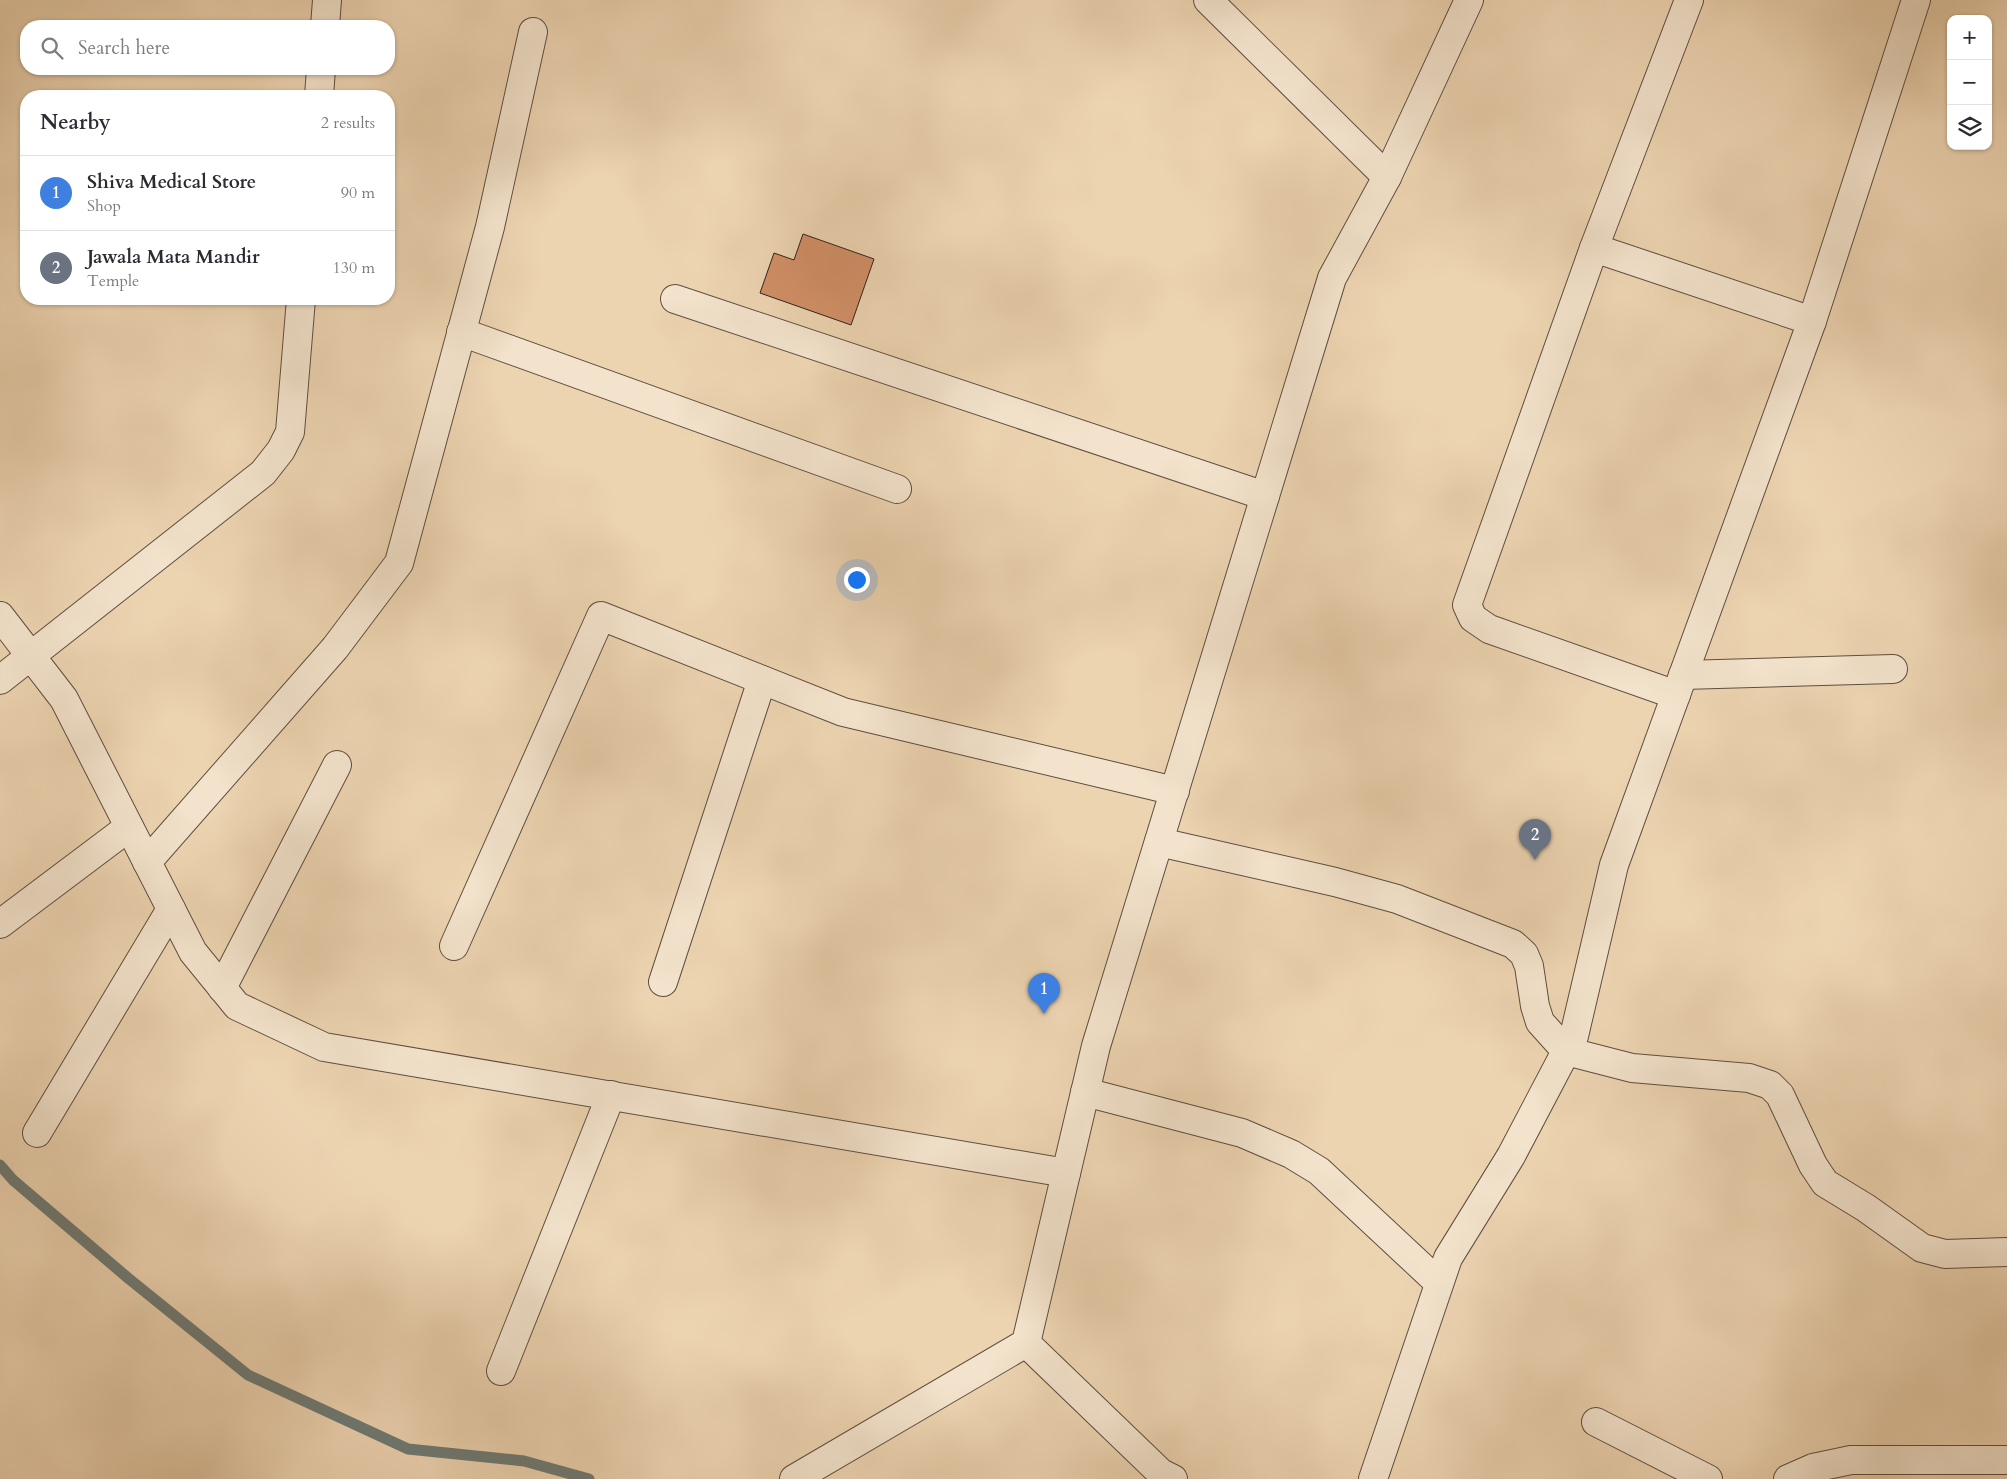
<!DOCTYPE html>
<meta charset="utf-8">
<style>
:root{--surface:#fff;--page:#f7f7f7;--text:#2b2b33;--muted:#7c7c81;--line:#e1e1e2;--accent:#8f2418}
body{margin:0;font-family:Cardo,serif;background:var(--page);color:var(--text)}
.controls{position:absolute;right:15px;top:15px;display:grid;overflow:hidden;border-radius:10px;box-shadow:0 1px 4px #0004}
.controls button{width:45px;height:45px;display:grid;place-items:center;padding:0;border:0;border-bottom:1px solid var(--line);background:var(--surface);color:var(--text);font:25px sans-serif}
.you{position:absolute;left:856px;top:579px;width:18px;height:18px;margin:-12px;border:4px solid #fff;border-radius:50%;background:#1a73e8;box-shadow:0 0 0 8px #1a73e833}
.badge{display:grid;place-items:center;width:32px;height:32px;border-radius:50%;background:var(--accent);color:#fff;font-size:16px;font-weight:700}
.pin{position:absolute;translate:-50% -41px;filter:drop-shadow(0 1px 2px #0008)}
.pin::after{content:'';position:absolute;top:26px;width:18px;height:15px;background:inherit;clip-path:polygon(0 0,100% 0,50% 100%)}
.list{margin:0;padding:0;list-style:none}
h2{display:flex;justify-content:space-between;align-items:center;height:65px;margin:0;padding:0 20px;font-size:21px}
h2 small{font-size:16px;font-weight:400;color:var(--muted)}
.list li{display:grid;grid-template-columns:32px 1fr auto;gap:15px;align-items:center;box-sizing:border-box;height:75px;padding:0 20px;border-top:1px solid var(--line)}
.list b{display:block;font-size:19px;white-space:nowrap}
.list p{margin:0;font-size:16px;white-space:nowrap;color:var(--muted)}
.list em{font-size:16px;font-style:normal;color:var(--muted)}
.icon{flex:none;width:28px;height:28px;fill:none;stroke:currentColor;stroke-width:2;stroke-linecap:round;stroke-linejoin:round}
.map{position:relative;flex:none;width:2007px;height:1479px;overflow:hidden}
.search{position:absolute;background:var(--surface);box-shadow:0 1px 4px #0004;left:20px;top:20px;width:375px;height:55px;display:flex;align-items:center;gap:12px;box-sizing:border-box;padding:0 18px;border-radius:20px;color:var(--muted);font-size:19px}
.panel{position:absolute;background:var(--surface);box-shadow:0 1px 4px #0004;left:20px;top:90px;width:375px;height:215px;border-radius:20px}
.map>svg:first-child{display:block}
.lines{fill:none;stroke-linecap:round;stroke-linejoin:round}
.stream{stroke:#6f7b76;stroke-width:11}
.building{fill:#d29067;stroke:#2e211b}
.minor-casing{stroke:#5e4e40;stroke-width:30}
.minor{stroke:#f3e3cc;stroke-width:28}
</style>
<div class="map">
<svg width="2007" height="1479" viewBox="0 0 2007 1479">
<rect width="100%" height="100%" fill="#edd4b1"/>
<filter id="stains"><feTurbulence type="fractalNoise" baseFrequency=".004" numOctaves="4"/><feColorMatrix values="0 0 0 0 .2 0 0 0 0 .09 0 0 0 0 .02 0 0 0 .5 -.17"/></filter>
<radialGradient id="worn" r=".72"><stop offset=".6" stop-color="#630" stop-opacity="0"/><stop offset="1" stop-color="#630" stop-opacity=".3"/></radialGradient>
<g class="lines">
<!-- stream -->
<path class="stream" d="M0,1165l13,15 115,98 120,97 160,74 116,12 65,18"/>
</g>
<!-- building -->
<path class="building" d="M803,234l71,25 -23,66 -91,-32 14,-40 20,7z"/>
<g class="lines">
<!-- minor casing -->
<g class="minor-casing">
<g id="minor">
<path d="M1208,0l179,177"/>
<path d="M325,26l2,-26"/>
<path d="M319,96l2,-27"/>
<path d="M1594,248l218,73"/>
<path d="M675,299l590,197"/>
<path d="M461,332l436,157"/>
<path d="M0,616l64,83 129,253 44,54 87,41 742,126"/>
<path d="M1683,675l210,-6"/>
<path d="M0,680l263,-207 18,-23 9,-18 11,-133"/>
<path d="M1676,695l-187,-66 -16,-11 -6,-13 127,-357 95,-248"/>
<path d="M1159,842l176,40 62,17 116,45 11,10 5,12 6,40 5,16 26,29 66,17 117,10 21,7 10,10 33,70 12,18 41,25 56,40 23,6 62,-2"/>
<path d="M147,862l188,-214 64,-85 91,-336 43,-195"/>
<path d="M0,924l129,-97"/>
<path d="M454,946l147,-330 242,96 332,79"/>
<path d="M663,982l99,-302"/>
<path d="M222,988l115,-223"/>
<path d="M1085,1092l157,41 49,21 28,17 120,112"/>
<path d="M37,1133l134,-224"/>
<path d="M1026,1343l135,130 12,6"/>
<path d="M501,1371l110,-276"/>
<path d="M1596,1422l112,57"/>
<path d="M794,1479l232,-136 70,-297 236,-768 55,-101 82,-177"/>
<path d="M1373,1479l75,-221 63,-102 63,-120 40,-171 198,-544 104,-321"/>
<path d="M1788,1479l25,-11 38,-8h156"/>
</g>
</g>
<!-- minor -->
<use href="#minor" class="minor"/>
</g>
<rect width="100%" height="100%" filter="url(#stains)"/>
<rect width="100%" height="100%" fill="url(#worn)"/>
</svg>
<div class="controls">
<button>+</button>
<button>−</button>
<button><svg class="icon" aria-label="layers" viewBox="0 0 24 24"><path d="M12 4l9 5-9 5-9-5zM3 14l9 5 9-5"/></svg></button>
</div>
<div class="you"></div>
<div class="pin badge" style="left:1044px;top:1014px;background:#3f7fe0">1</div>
<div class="pin badge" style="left:1535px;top:860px;background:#6b7280">2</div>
<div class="search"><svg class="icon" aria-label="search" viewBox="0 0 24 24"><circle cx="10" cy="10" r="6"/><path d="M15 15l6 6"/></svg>Search here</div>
<section class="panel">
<h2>Nearby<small>2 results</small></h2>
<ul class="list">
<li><span class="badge" style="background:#3f7fe0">1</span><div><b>Shiva Medical Store</b><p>Shop</p></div><em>90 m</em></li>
<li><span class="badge" style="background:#6b7280">2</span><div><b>Jawala Mata Mandir</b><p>Temple</p></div><em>130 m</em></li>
</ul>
</section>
</div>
